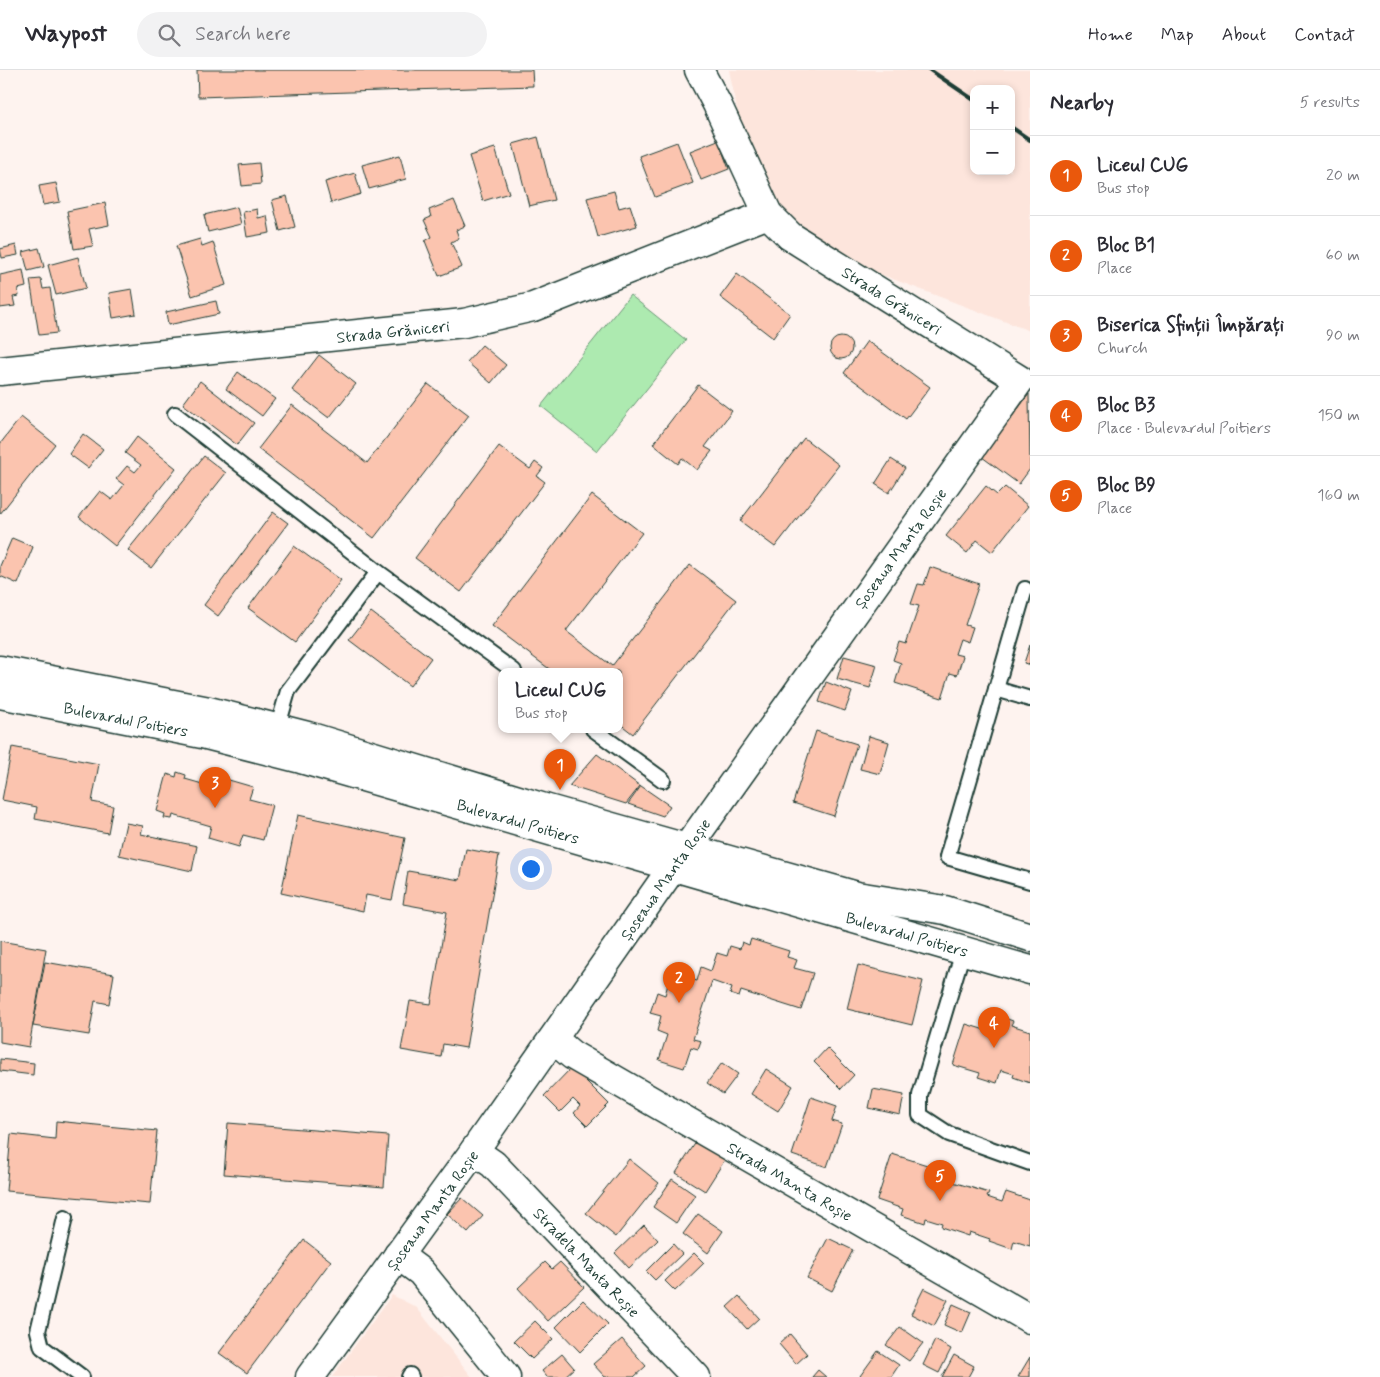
<!DOCTYPE html>
<meta charset="utf-8">
<style>
:root{--surface:#fff;--page:#f2f2f3;--text:#2b2b33;--muted:#7c7c81;--line:#e1e1e2;--accent:#ea580c}
body{margin:0;font-family:Mynerve,sans-serif;background:var(--page);color:var(--text)}
.controls{position:absolute;right:15px;top:15px;display:grid;overflow:hidden;border-radius:10px;box-shadow:0 2px 8px #0003}
.controls button{width:45px;height:45px;display:grid;place-items:center;padding:0;border:0;border-bottom:1px solid var(--line);background:var(--surface);color:var(--text);font:25px sans-serif}
.you{position:absolute;left:530px;top:798px;width:18px;height:18px;margin:-12px;border:4px solid #fff;border-radius:50%;background:#1a73e8;box-shadow:0 0 0 8px #1a73e833}
.badge{display:grid;place-items:center;width:32px;height:32px;border-radius:50%;background:var(--accent);color:#fff;font-size:16px;font-weight:700}
.pin{position:absolute;translate:-50% -41px;filter:drop-shadow(0 1px 2px #0008)}
.pin::after{content:'';position:absolute;top:26px;width:18px;height:15px;background:inherit;clip-path:polygon(0 0,100% 0,50% 100%)}
.popup{position:absolute;left:498px;top:598px;width:125px;height:65px;box-sizing:border-box;display:grid;place-content:center;border-radius:10px;background:var(--surface);filter:drop-shadow(0 1px 4px #0005);font-size:16px;white-space:nowrap;color:var(--muted)}
.popup b{font-size:19px;color:var(--text)}
.popup::after{content:'';position:absolute;left:50%;top:100%;margin-left:-10px;border:10px solid transparent;border-top-color:var(--surface)}
.list{margin:0;padding:0;list-style:none}
h2{display:flex;justify-content:space-between;align-items:center;height:65px;margin:0;padding:0 20px;font-size:21px}
h2 small{font-size:16px;font-weight:400;color:var(--muted)}
.list li{display:grid;grid-template-columns:32px 1fr auto;gap:15px;align-items:center;box-sizing:border-box;height:80px;padding:0 20px;border-top:1px solid var(--line)}
.list b{display:block;font-size:19px;white-space:nowrap}
.list p{margin:0;font-size:16px;white-space:nowrap;color:var(--muted)}
.list em{font-size:16px;font-style:normal;color:var(--muted)}
.icon{flex:none;width:28px;height:28px;fill:none;stroke:currentColor;stroke-width:2;stroke-linecap:round;stroke-linejoin:round}
.map{position:relative;flex:none;width:1030px;height:1307px;overflow:hidden}
header{display:flex;align-items:center;gap:30px;box-sizing:border-box;height:70px;padding:0 25px;background:var(--surface);border-bottom:1px solid var(--line)}
header strong{font-size:24px}
nav{display:flex;gap:28px;margin-inline-start:auto;font-size:18px}
.search{width:350px;height:45px;background:var(--page);display:flex;align-items:center;gap:12px;box-sizing:border-box;padding:0 18px;border-radius:28px;color:var(--muted);font-size:19px}
main{display:flex}
aside{flex:1;background:var(--surface)}
.map>svg:first-child{display:block}
.built{fill:#fde5dc;fill-rule:evenodd}
.green{fill:#adeab0;stroke:#669472}
.building{fill:#fbc4af;stroke:#1f3d34}
.lines{fill:none;stroke-linecap:round;stroke-linejoin:round}
.lane-casing{stroke:#1f3d34;stroke-width:18}
.street-casing{stroke:#1f3d34;stroke-width:31}
.secondary-casing{stroke:#1f3d34;stroke-width:31}
.lane{stroke:#fff;stroke-width:14}
.street{stroke:#fff;stroke-width:28}
.secondary{stroke:#fff;stroke-width:28}
.rail{stroke:#1f3d34;stroke-width:4}
.labels{text-anchor:middle;stroke-width:4.5;stroke-linejoin:round;paint-order:stroke}
.street-label{font-size:16px;fill:#1f3d34;stroke:#fff}
</style>
<header>
<strong>Waypost</strong>
<div class="search"><svg class="icon" aria-label="search" viewBox="0 0 24 24"><circle cx="10" cy="10" r="6"/><path d="M15 15l6 6"/></svg>Search here</div>
<nav><a>Home</a><a>Map</a><a>About</a><a>Contact</a></nav>
</header>
<main>
<div class="map">
<svg width="1030" height="1307" viewBox="0 0 1030 1307">
<rect width="100%" height="100%" fill="#fef3ef"/>
<filter id="ink" filterUnits="userSpaceOnUse"><feTurbulence type="fractalNoise" baseFrequency=".02" numOctaves="2"/><feDisplacementMap in="SourceGraphic" scale="10" xChannelSelector="R" yChannelSelector="G"/><feConvolveMatrix kernelMatrix="1 2 1 2 8 2 1 2 1" color-interpolation-filters="sRGB"/></filter>
<g filter="url(#ink)">
<!-- built -->
<g class="built">
<path d="M729,0h301v261l-269,-102zM974,19h37v82h-37z"/>
<path d="M392,1225l24,12 56,70h-140z"/>
</g>
<!-- green -->
<path class="green" d="M630,225l56,45 -89,111 -56,-45z"/>
<!-- building -->
<g class="building">
<path d="M197,0h335l1,16 -335,11z"/>
<path d="M538,67l16,63 -25,6 -16,-62z"/>
<path d="M718,70l11,29 -28,11 -11,-29z"/>
<path d="M677,72l16,41 -38,14 -16,-41z"/>
<path d="M495,78l14,45 -26,8 -14,-45z"/>
<path d="M400,85l6,24 -37,10 -7,-24z"/>
<path d="M259,93l2,21 -19,2 -3,-21z"/>
<path d="M355,103l6,21 -30,9 -6,-21z"/>
<path d="M56,113l4,19 -17,3 -4,-19z"/>
<path d="M614,121l5,17 11,-3 7,21 -39,11 -11,-39z"/>
<path d="M287,126l8,31 -15,4 -8,-31z"/>
<path d="M454,130l11,26 -9,4 3,8 -8,4 11,25 -23,9 -14,-35 7,-4 -8,-17 7,-3 -2,-7z"/>
<path d="M105,133l4,22 -20,4 4,17 -19,3 -7,-38z"/>
<path d="M237,137l4,17 -33,8 -4,-17z"/>
<path d="M257,139l1,9 9,-2 3,17 -23,4 -4,-25z"/>
<path d="M200,169l2,7 11,-4 13,43 -34,11 -16,-50z"/>
<path d="M16,175l2,10 -16,3 -2,-9z"/>
<path d="M39,178l5,19 -16,4 -5,-19z"/>
<path d="M78,187l8,31 -30,7 -8,-30z"/>
<path d="M23,200l3,17 -8,2 1,7 -6,1 2,9 -15,2v-33z"/>
<path d="M737,204l53,40 -17,24 -53,-41z"/>
<path d="M41,209l2,10 7,-1 7,45 -18,2 -9,-55z"/>
<path d="M132,219l4,25 -23,4 -4,-25z"/>
<path d="M216,231l3,13 -51,11 -2,-13z"/>
<circle cx="841" cy="278" r="11"/>
<path d="M867,271l63,46 -24,32 -62,-46z"/>
<path d="M482,275l24,20 -15,18 -24,-21z"/>
<path d="M319,285l37,29 -27,34 -37,-28z"/>
<path d="M238,302l37,27 -13,17 -36,-27z"/>
<path d="M200,311l54,42 -17,22 -54,-41z"/>
<path d="M428,314l41,31 -95,123 -116,-89 34,-44 75,58z"/>
<path d="M698,315l34,26 -27,36 7,4 -15,19 -15,-12 -4,6 -25,-20z"/>
<path d="M1029,324l1,75 -11,15 -37,-27z"/>
<path d="M21,347l34,27 -55,70v-70z"/>
<path d="M83,364l20,15 -15,19 -19,-14z"/>
<path d="M137,367l39,31 -61,78 -36,-29 21,-26 12,9 12,-15 -8,-6 11,-13 8,6 6,-7 -16,-12z"/>
<path d="M804,368l35,27 -64,82 -35,-26z"/>
<path d="M499,376l31,23 5,-7 8,6 -6,8 8,6 -84,110 -46,-34z"/>
<path d="M204,386l22,17 -75,95 -23,-18z"/>
<path d="M891,389l14,9 -16,25 -14,-9z"/>
<path d="M986,416l11,9 8,-8 23,19 -36,46 -15,-12 -10,13 -21,-17z"/>
<path d="M592,425l50,38 -76,98 46,35 78,-101 46,35 -103,134 -14,-11v-52h-67l-60,-45z"/>
<path d="M273,442l15,11 -70,93 -14,-11z"/>
<path d="M12,468l21,9 -15,37 -18,-8v-10z"/>
<path d="M294,476l47,34 -46,62 -47,-34z"/>
<path d="M930,497l49,17 -14,41 8,2 -5,15 -8,-3 -5,15 8,2 -6,19 -7,-2 -8,25 -47,-15 6,-20 -8,-3 6,-18 7,2 13,-38 -8,-2 7,-20 6,1z"/>
<path d="M371,542l60,46 -21,28 -61,-46z"/>
<path d="M1030,575v20l-6,-2z"/>
<path d="M844,586l33,9 -7,23 -33,-9z"/>
<path d="M826,612l26,10 -7,19 -26,-9z"/>
<path d="M816,661l41,13 -23,72 -41,-13z"/>
<path d="M869,666l20,6 -9,32 -20,-5z"/>
<path d="M12,677l87,17 -7,38 21,4 -5,27 -73,-14 2,-12 -35,-7z"/>
<path d="M597,684l43,32 -14,18 -57,-18z"/>
<path d="M177,702l9,3 -1,4 35,10 2,-11 31,9 -4,12 23,6 -9,35 -20,-5 -4,12 -31,-9 3,-12 -38,-11 -1,4 -8,-1 1,-4 -8,-3 10,-37 9,3z"/>
<path d="M641,716l29,20 -7,10 -35,-12z"/>
<path d="M298,745l107,23 -13,62 -26,-5 -3,16 -82,-18z"/>
<path d="M126,753l17,3 -2,8 56,12 -5,25 -73,-16z"/>
<path d="M466,779l33,6 -33,193 -23,-4 -2,13 -40,-7 9,-49 21,3 16,-92 -44,-8 5,-33 52,9z"/>
<path d="M751,869l38,12 -2,6 10,3 -3,8 19,5 -12,37 -60,-19 -2,6 -9,-3 2,-6 -20,-7 -19,58 8,2 -3,8 -7,-2 -7,21 -25,-8 8,-25 -10,-4 4,-15 -11,-3 7,-21 8,3 3,-11 10,3 3,-11 16,5 4,-14 10,4 6,-18 10,3 3,-10 10,3 2,-7 7,3z"/>
<path d="M0,871l46,8 -17,98 -29,-5z"/>
<path d="M45,892l69,12 -5,30 -14,-3 -6,34 -56,-9z"/>
<path d="M858,895l65,16 -11,44 -65,-16z"/>
<path d="M990,943l23,8 -2,4 19,6v52l-17,-6 1,-3 -13,-4 -4,13 -19,-6 2,-4 -27,-8 13,-41 19,6z"/>
<path d="M827,978l27,27 -13,14 -27,-27z"/>
<path d="M0,989l34,4 -1,12 -33,-4z"/>
<path d="M722,993l16,11 -15,20 -16,-11z"/>
<path d="M572,997l37,37 -22,22 -13,-13 6,-7 -7,-7 -13,13 -16,-16z"/>
<path d="M766,999l27,17 -15,25 -27,-17z"/>
<path d="M873,1019l31,6 -4,20 -31,-7z"/>
<path d="M811,1027l26,9 -5,15 10,3 -15,43 -35,-12z"/>
<path d="M56,1051l101,10 -7,73 -144,-13 5,-57 44,5z"/>
<path d="M228,1053l160,13 -4,51 -160,-13z"/>
<path d="M698,1069l28,19 -21,33 -29,-18z"/>
<path d="M892,1084l48,15 -4,13 13,4 1,-5 39,12 -2,4 15,5 4,-10 24,8v46l-16,-5 -2,8 -23,-8 1,-2 -21,-7 -1,4 -27,-9 1,-4 -16,-5 -1,5 -24,-8 2,-6 -26,-9z"/>
<path d="M629,1089l30,24 -43,54 -30,-24z"/>
<path d="M672,1109l23,16 -19,28 -23,-16z"/>
<path d="M462,1128l21,18 -15,17 -21,-19z"/>
<path d="M698,1144l25,17 -15,22 -25,-19z"/>
<path d="M644,1155l14,15 -29,28 -14,-15z"/>
<path d="M828,1168l25,12 -21,41 -25,-13z"/>
<path d="M304,1170l27,21 -84,112 -28,-20z"/>
<path d="M673,1174l9,10 -27,26 -9,-9z"/>
<path d="M694,1183l10,10 -29,28 -10,-10z"/>
<path d="M545,1192l7,7 8,-7 24,25 -36,34 -30,-33z"/>
<path d="M924,1218l24,12 -14,26 -23,-12z"/>
<path d="M739,1226l20,22 -12,11 -20,-22z"/>
<path d="M583,1230l25,24 -28,28 -24,-25z"/>
<path d="M953,1234l18,8 -9,21 -18,-8z"/>
<path d="M535,1251l18,18 -21,20 -18,-18z"/>
<path d="M900,1257l23,16 -14,18 -23,-16z"/>
<path d="M790,1264l17,20 -11,10 -17,-20z"/>
<path d="M622,1269l24,27 -12,11h-29l-12,-13z"/>
<path d="M935,1270l16,9 -12,24 -16,-8z"/>
<path d="M878,1281l21,14 -8,12h-30l-1,-1z"/>
<path d="M562,1284l12,14 -10,9h-17l-5,-6z"/>
<path d="M954,1285l20,11 -6,11h-26z"/>
<path d="M1030,1287v20h-12z"/>
<path d="M818,1300l8,7h-14z"/>
</g>
<g class="lines">
<!-- lane casing -->
<g class="lane-casing">
<g id="lane">
<path d="M175,344l203,158"/>
<path d="M996,619l29,-100"/>
<path d="M1030,629l-34,-10 -49,168 83,24"/>
<path d="M593,659l70,51"/>
<path d="M276,663l12,-42 90,-119 136,99"/>
<path d="M963,881l-43,144v20l29,19 81,29"/>
<path d="M65,1148l-27,113 4,16 40,30"/>
<path d="M409,1307l1,-2 1,2"/>
</g>
</g>
<!-- street casing -->
<g class="street-casing">
<g id="street">
<path d="M0,301l464,-48 69,-16 235,-93"/>
<path d="M674,796l346,-486 -230,-144 -22,-22 -51,-110 -18,-34"/>
<path d="M553,969l19,16 458,264"/>
<path d="M474,1081l19,13 203,213"/>
<path d="M398,1185l23,17 85,105"/>
</g>
</g>
<!-- secondary casing -->
<g class="secondary-casing">
<g id="secondary">
<path d="M0,600l209,41 99,25 240,73 309,87 88,14 85,27"/>
<path d="M0,624l202,40 99,25 729,211"/>
<path d="M310,1307l164,-226 199,-284"/>
</g>
</g>
<!-- lane -->
<use href="#lane" class="lane"/>
<!-- street -->
<use href="#street" class="street"/>
<!-- secondary -->
<use href="#secondary" class="secondary"/>
<!-- rail -->
<g class="rail">
<path d="M930,0l44,30"/>
<path d="M1011,57l19,13"/>
</g>
</g>
</g>
<g class="labels">
<!-- street labels -->
<g class="street-label">
<text transform="translate(892 230) rotate(32)" y="6">Strada Grăniceri</text>
<text transform="translate(393 261) rotate(-6)" y="6">Strada Grăniceri</text>
<text transform="translate(900 478) rotate(-54)" y="6">Șoseaua Manta Roșie</text>
<text transform="translate(126 649) rotate(11)" y="6">Bulevardul Poitiers</text>
<text transform="translate(518 751) rotate(16)" y="6">Bulevardul Poitiers</text>
<text transform="translate(665 809) rotate(-55)" y="6">Șoseaua Manta Roșie</text>
<text transform="translate(907 864) rotate(16)" y="6">Bulevardul Poitiers</text>
<text transform="translate(790 1111) rotate(30)" y="6">Strada Manta Roșie</text>
<text transform="translate(432 1140) rotate(-54)" y="6">Șoseaua Manta Roșie</text>
<text transform="translate(587 1192) rotate(46)" y="6">Stradela Manta Roșie</text>
</g>
</g>
</svg>
<div class="controls">
<button>+</button>
<button>−</button>
</div>
<div class="you"></div>
<div class="pin badge" style="left:560px;top:720px">1</div>
<div class="popup"><b>Liceul CUG</b>Bus stop</div>
<div class="pin badge" style="left:679px;top:933px">2</div>
<div class="pin badge" style="left:215px;top:738px">3</div>
<div class="pin badge" style="left:994px;top:978px">4</div>
<div class="pin badge" style="left:940px;top:1131px">5</div>
</div>
<aside>
<h2>Nearby<small>5 results</small></h2>
<ul class="list">
<li><span class="badge">1</span><div><b>Liceul CUG</b><p>Bus stop</p></div><em>20 m</em></li>
<li><span class="badge">2</span><div><b>Bloc B1</b><p>Place</p></div><em>60 m</em></li>
<li><span class="badge">3</span><div><b>Biserica Sfinții Împărați</b><p>Church</p></div><em>90 m</em></li>
<li><span class="badge">4</span><div><b>Bloc B3</b><p>Place · Bulevardul Poitiers</p></div><em>150 m</em></li>
<li><span class="badge">5</span><div><b>Bloc B9</b><p>Place</p></div><em>160 m</em></li>
</ul>
</aside>
</main>
